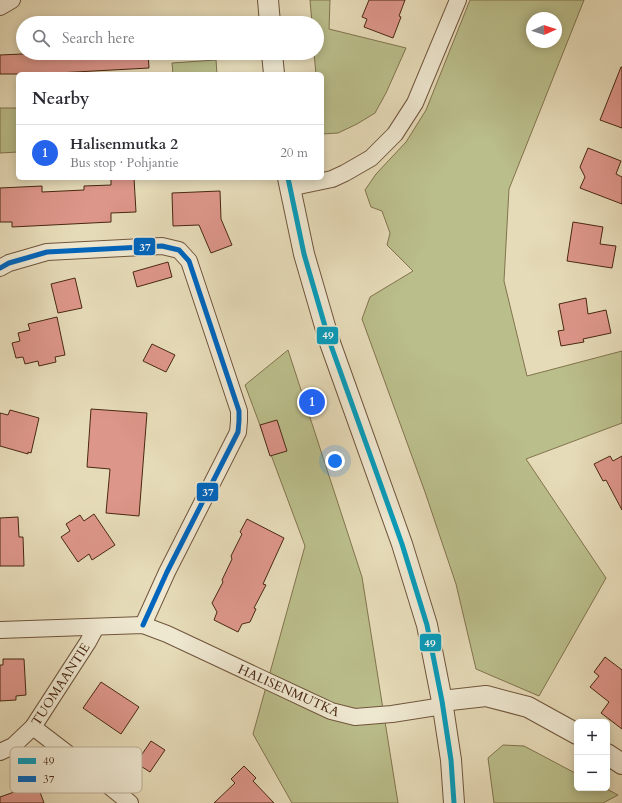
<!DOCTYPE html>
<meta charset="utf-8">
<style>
:root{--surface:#fff;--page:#f7f7f7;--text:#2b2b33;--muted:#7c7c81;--line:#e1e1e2;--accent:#2563eb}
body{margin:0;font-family:Cardo,serif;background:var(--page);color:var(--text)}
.controls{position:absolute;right:12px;bottom:12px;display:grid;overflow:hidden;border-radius:6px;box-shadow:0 2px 10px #0003}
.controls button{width:36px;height:36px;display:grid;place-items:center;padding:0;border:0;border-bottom:1px solid var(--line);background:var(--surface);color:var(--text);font:20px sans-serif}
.compass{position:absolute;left:526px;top:12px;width:36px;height:36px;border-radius:50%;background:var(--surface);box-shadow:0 2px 10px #0003;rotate:87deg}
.you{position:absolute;left:335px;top:461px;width:14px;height:14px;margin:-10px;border:3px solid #fff;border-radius:50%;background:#1a73e8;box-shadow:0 0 0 6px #1a73e833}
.badge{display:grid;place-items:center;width:26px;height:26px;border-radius:50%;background:var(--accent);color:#fff;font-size:13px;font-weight:700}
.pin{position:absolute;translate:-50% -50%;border:2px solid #fff;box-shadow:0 1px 4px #0006}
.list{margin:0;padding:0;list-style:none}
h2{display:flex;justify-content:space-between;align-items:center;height:52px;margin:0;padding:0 16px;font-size:17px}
h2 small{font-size:13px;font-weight:400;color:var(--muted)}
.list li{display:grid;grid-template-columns:26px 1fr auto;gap:12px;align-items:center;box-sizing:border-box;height:56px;padding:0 16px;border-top:1px solid var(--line)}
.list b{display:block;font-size:15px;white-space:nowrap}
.list p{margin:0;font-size:13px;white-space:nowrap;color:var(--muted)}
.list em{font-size:13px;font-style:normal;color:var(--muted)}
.icon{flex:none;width:22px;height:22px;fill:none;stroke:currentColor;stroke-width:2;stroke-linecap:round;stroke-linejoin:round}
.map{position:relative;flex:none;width:622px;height:803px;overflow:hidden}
.search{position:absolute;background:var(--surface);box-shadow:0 2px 10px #0003;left:16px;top:16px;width:308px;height:44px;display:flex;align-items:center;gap:10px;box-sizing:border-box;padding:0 14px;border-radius:22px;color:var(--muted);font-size:15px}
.panel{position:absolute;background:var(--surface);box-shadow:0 2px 10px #0003;left:16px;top:72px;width:308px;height:108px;border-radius:6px}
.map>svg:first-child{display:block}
.green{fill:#babe8b;stroke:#82734e;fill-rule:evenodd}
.building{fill:#dd968a;stroke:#492812}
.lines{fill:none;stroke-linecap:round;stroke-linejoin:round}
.minor-casing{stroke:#70553c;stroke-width:18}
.tertiary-casing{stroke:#70553c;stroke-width:22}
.minor{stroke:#efe8d1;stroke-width:16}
.tertiary{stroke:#efe8d1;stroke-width:20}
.bus-1-casing{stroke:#efe8d1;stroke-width:8}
.bus-2-casing{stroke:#efe8d1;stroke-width:8}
.bus-1{stroke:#079cbb;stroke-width:5}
.bus-2{stroke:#0065bd;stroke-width:5}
.labels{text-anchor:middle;stroke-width:4;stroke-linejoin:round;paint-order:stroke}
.street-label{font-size:13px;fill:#492812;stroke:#efe8d1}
.key{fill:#efe8d1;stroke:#bdae98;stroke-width:1}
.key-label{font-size:11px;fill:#492812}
.line-badge{stroke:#efe8d1;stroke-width:1.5}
.badge-label{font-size:11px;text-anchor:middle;font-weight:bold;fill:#fff}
</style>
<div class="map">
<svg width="622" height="803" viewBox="0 0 622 803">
<rect width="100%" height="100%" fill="#e6dbb8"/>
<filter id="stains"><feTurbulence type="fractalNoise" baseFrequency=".005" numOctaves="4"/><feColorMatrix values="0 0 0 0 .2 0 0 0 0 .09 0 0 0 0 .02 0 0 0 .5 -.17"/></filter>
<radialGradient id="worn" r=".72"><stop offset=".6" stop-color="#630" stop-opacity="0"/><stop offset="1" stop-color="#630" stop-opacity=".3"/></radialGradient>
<!-- green -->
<g class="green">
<path d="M310,0h20l-1,29 77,19 -20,45 -11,20 -18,11 -19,9 -16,1v-60h-6l-2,-21h3v-30h-5z"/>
<path d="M470,0h114l-75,189 -5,92 23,95 95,-25v72l-96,36 80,119 -67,118 -63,-27 -20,-85 -31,-92 -63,-173 8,-22 43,-26 -26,-26 3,-12 -8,-22 -11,-4 -6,-17 11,-16 30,-32 20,-32zM532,18h24v24h-24z"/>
<path d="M216,60l1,14h-44l-1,-11z"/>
<path d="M0,108h18v44l-18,1z"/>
<path d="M288,350l74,227 36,226h-106l-39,-69 52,-188 -60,-161z"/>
<path d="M503,745l21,1 53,28v14h28l13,7 -15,8h-109l-6,-45z"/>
</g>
<!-- building -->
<g class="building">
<path d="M369,0h36l-6,16 2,1 -8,21 -29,-11 3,-8 -5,-2z"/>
<path d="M44,53h104l1,15 -92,5v1h-57v-19z"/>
<path d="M621,67h1v61l-22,-8z"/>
<path d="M588,148l33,13 -5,13 6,3v27l-42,-16 5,-11 -5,-10z"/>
<path d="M111,178h23l2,34 -25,1v9l-99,5v-5h-12v-34l42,-2v6l42,-2v-4l27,-1z"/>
<path d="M220,191l1,28 11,26 -21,8 -12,-28 -26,1 -1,-33z"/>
<path d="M573,222l30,5 -3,17 16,2 -4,22 -45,-7z"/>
<path d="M168,262l4,15 -35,10 -4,-15z"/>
<path d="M75,278l7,30 -24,5 -7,-29z"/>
<path d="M586,298l2,16 18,-4 5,23 -28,6 1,3 -23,4 -3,-15 6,-1 -5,-26z"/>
<path d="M57,317l8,38 -10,2 1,5 -17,4 -1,-5 -13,3 -2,-7 -7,1 -4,-15 8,-2 -2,-8 12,-3 -2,-6z"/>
<path d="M152,344l23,11 -9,17 -23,-11z"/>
<path d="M91,409l56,4 -8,103 -33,-3 4,-44 -23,-2z"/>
<path d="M10,410l29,8 -8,35 -3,-1v2l-28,-8v-33l8,2z"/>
<path d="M277,420l10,31 -17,5 -10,-31z"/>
<path d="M610,456l3,5 9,-5v54l-16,-30 -3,1 -9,-17z"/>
<path d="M94,514l21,31 -23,15 -3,-6 -11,8 -17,-25 9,-6 -4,-7 14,-9 4,6z"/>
<path d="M18,517l1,20h4l1,29h-24v-48z"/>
<path d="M247,519l37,19 -21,46 3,1 -12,23 2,1 -6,13 -8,2 -4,8 -24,-12 3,-8 -5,-9 11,-21 -1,-2 10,-21 -1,-3 11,-22 -2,-2z"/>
<path d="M605,657l17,13v59l-21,-16 8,-11 -19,-15 9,-11 -5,-4z"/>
<path d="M3,659h21l2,36 -10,1v4l-16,1v-36h3z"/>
<path d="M101,682l38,25 -18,27 -38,-26z"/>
<path d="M151,741l14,9 -15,22 -14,-9z"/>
<path d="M244,766l12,12 -3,3 21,22h-60l21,-20 -4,-4z"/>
<path d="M37,784l7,19h-44v-6z"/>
</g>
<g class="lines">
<!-- minor casing -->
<g class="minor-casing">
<g id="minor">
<path d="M0,7l12,-7"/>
<path d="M289,188l43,-9 13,-6 26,-15 24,-24 20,-31 43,-103"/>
<path d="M0,268l9,-5 38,-11 115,-6 17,4 10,11 50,150v10l-1,11 -71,140 -24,53"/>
<path d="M0,630l143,-5 24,9 164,77 24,6 37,-3 51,-8"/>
<path d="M33,727l60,46 37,30"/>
<path d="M0,752l13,-6 20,-19 55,-85 8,-15"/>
</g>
</g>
<!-- tertiary casing -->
<g class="tertiary-casing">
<g id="tertiary">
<path d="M268,0l2,23"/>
<path d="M272,53l2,21"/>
<path d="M288,178l16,76 25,86 73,204 25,81 15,76 9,59 3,43"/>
<path d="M442,701l44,-5 42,11 49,27"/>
<path d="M607,754l15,10"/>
</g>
</g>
<!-- minor -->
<use href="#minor" class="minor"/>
<!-- tertiary -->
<use href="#tertiary" class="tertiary"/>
<!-- bus-1 casing -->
<g class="bus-1-casing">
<path id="bus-1" d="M288,178l16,76 25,86 73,204 25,81 15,76 9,59 3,43"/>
</g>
<!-- bus-2 casing -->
<g class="bus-2-casing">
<path id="bus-2" d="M0,268l9,-5 38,-11 115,-6 17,4 10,11 50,150v10l-1,11 -71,140 -24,53"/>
</g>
<!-- bus-1 -->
<use href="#bus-1" class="bus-1"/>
<!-- bus-2 -->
<use href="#bus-2" class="bus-2"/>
</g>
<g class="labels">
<!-- street labels -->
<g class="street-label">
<text transform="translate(60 684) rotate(-57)" y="5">TUOMAANTIE</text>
<text transform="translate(289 690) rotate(24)" y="5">HALISENMUTKA</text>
</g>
</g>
<!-- legend -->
<rect x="10" y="747" width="132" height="46" rx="6" class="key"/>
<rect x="18" y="758" width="18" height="6" fill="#079cbb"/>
<rect x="18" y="776" width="18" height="6" fill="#0065bd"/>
<g class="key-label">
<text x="43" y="765">49</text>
<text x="43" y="783">37</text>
</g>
<g class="line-badge">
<rect x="133" y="237" width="23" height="19" rx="4" fill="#0065bd"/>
<rect x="316" y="326" width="23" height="19" rx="4" fill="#079cbb"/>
<rect x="196" y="482" width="23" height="20" rx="4" fill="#0065bd"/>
<rect x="419" y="633" width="23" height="19" rx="4" fill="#079cbb"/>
</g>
<g class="badge-label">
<text x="145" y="251">37</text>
<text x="328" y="339">49</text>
<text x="208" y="496">37</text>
<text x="430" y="647">49</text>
</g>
<rect width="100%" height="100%" filter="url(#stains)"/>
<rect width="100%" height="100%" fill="url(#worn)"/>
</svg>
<div class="controls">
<button>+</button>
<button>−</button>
</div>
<svg class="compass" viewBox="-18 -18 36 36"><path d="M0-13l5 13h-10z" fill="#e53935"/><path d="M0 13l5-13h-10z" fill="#7c7c81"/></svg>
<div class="you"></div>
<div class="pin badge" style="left:312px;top:402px">1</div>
<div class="search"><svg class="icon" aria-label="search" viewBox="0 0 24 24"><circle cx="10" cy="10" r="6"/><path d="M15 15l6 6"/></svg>Search here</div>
<section class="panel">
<h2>Nearby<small></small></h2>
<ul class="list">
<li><span class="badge">1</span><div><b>Halisenmutka 2</b><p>Bus stop · Pohjantie</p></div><em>20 m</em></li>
</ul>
</section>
</div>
